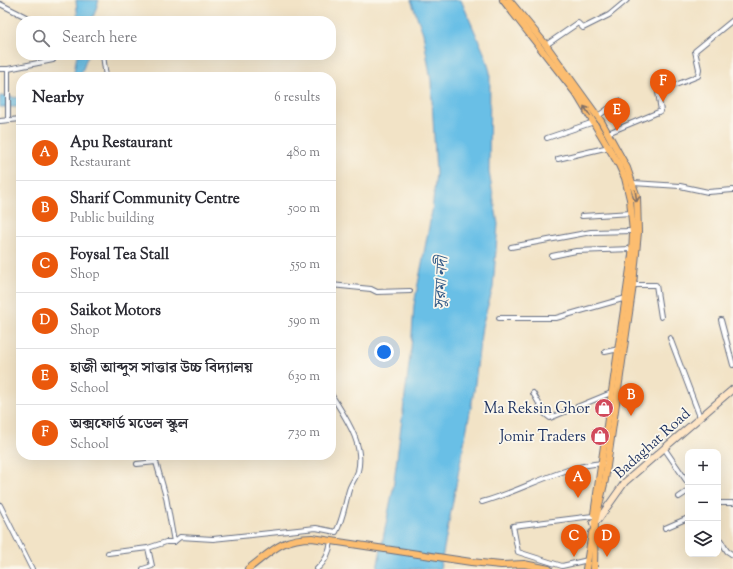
<!DOCTYPE html>
<meta charset="utf-8">
<style>
:root{--surface:#fff;--page:#f2f2f3;--text:#2b2b33;--muted:#7c7c81;--line:#e1e1e2;--accent:#ea580c}
body{margin:0;font-family:"Sorts Mill Goudy","Noto Serif Bengali",serif;background:var(--page);color:var(--text)}
.controls{position:absolute;right:12px;bottom:12px;display:grid;overflow:hidden;border-radius:8px;box-shadow:0 4px 16px #0002}
.controls button{width:36px;height:36px;display:grid;place-items:center;padding:0;border:0;border-bottom:1px solid var(--line);background:var(--surface);color:var(--text);font:20px sans-serif}
.you{position:absolute;left:384px;top:352px;width:14px;height:14px;margin:-10px;border:3px solid #fff;border-radius:50%;background:#1a73e8;box-shadow:0 0 0 6px #1a73e833}
.badge{display:grid;place-items:center;width:26px;height:26px;border-radius:50%;background:var(--accent);color:#fff;font-size:13px;font-weight:700}
.pin{position:absolute;translate:-50% -33px;filter:drop-shadow(0 1px 2px #0008)}
.pin::after{content:'';position:absolute;top:21px;width:14px;height:12px;background:inherit;clip-path:polygon(0 0,100% 0,50% 100%)}
.list{margin:0;padding:0;list-style:none}
h2{display:flex;justify-content:space-between;align-items:center;height:52px;margin:0;padding:0 16px;font-size:17px}
h2 small{font-size:13px;font-weight:400;color:var(--muted)}
.list li{display:grid;grid-template-columns:26px 1fr auto;gap:12px;align-items:center;box-sizing:border-box;height:56px;padding:0 16px;border-top:1px solid var(--line)}
.list b{display:block;font-size:15px;white-space:nowrap}
.list p{margin:0;font-size:13px;white-space:nowrap;color:var(--muted)}
.list em{font-size:13px;font-style:normal;color:var(--muted)}
.icon{flex:none;width:22px;height:22px;fill:none;stroke:currentColor;stroke-width:2;stroke-linecap:round;stroke-linejoin:round}
.map{position:relative;flex:none;width:733px;height:569px;overflow:hidden}
.search{position:absolute;background:var(--surface);box-shadow:0 4px 16px #0002;left:16px;top:16px;width:320px;height:44px;display:flex;align-items:center;gap:10px;box-sizing:border-box;padding:0 14px;border-radius:16px;color:var(--muted);font-size:15px}
.panel{position:absolute;background:var(--surface);box-shadow:0 4px 16px #0002;left:16px;top:72px;width:320px;height:388px;border-radius:16px}
.map>svg:first-child{display:block}
.water{fill:#69bfe6;stroke:#4277a2}
.lines{fill:none;stroke-linecap:round;stroke-linejoin:round}
.street-casing{stroke:#666e82;stroke-width:6}
.secondary-casing{stroke:#666e82;stroke-width:8}
.primary-casing{stroke:#666e82;stroke-width:8}
.street{stroke:#fff;stroke-width:4}
.secondary{stroke:#fee5c5;stroke-width:6}
.primary{stroke:#fcbd6f;stroke-width:6}
.oneway{stroke:#806f66}
.labels{text-anchor:middle;stroke-width:3.5;stroke-linejoin:round;paint-order:stroke}
.poi-label{font-size:15px;fill:#1b2f5e;stroke:#fbf7ec;text-anchor:end}
.street-label{font-size:15px;fill:#1b2f5e;stroke:#fbf7ec}
.water-label{font-size:16px;font-style:italic;fill:#325a87;stroke:#fbf7ec}
</style>
<div class="map">
<svg width="733" height="569" viewBox="0 0 733 569">
<rect width="100%" height="100%" fill="#fbf7ec"/>
<filter id="ink" filterUnits="userSpaceOnUse"><feTurbulence type="fractalNoise" baseFrequency=".025" numOctaves="2"/><feDisplacementMap in="SourceGraphic" scale="8" xChannelSelector="R" yChannelSelector="G"/><feConvolveMatrix kernelMatrix="1 2 1 2 8 2 1 2 1" color-interpolation-filters="sRGB"/></filter>
<filter id="wash" filterUnits="userSpaceOnUse"><feTurbulence type="fractalNoise" baseFrequency=".012" numOctaves="4" result="noise"/><feDisplacementMap in="SourceGraphic" scale="16" xChannelSelector="R" yChannelSelector="G"/><feGaussianBlur stdDeviation="0.9" result="paint"/><feColorMatrix in="noise" values="0 0 0 0 0 0 0 0 0 0 0 0 0 0 0 0 0 1.4 0 .05"/><feComposite in="paint" operator="in"/></filter>
<g filter="url(#wash)">
<rect width="100%" height="100%" fill="#f2e3c6"/>
<!-- water -->
<g class="water">
<path d="M76,0h23l-7,21h-14z"/>
<path d="M411,0h50l24,55 5,17 -1,100 9,52 -5,64 -11,38 -8,65 -34,178h-63l16,-80 18,-140 3,-44 18,-94 4,-38 -5,-92 -8,-48z"/>
<path d="M77,55h11l-8,22h-7z"/>
<path d="M0,96l21,2v9h-21z"/>
</g>
</g>
<g filter="url(#ink)">
<g class="lines">
<!-- street casing -->
<g class="street-casing">
<g id="street">
<path d="M0,4l34,17"/>
<path d="M546,45l32,-22 5,5 26,-13 18,-15"/>
<path d="M103,55l3,22"/>
<path d="M0,69h8v51"/>
<path d="M8,69l45,-9 -1,-5"/>
<path d="M598,116l21,-15"/>
<path d="M0,121l21,-2"/>
<path d="M608,133l53,-22 -3,-19 40,-16 1,-7 -4,-18 38,-31"/>
<path d="M547,138l47,-16"/>
<path d="M558,159l51,-12"/>
<path d="M633,183l47,3 28,6 25,-2"/>
<path d="M582,216l50,-3"/>
<path d="M511,247l80,-15 42,-1"/>
<path d="M552,256l24,-5 56,-2"/>
<path d="M331,285l40,4 6,3 33,-1"/>
<path d="M633,285h23l5,32"/>
<path d="M499,318h57l70,-20"/>
<path d="M721,320l12,45"/>
<path d="M670,338l30,79"/>
<path d="M605,352l14,-3"/>
<path d="M533,393l12,21 5,4 61,-25"/>
<path d="M664,448l24,35"/>
<path d="M137,464l19,-2 10,35 8,45"/>
<path d="M679,497l9,-6"/>
<path d="M482,502c40,-11 79,-36 121,-39"/>
<path d="M718,503h15"/>
<path d="M0,505l32,64"/>
<path d="M665,528l23,-10"/>
<path d="M718,536l9,15 6,4"/>
<path d="M108,553l40,-5 18,-6h8l6,-5 33,2 103,-11 20,4c7,-13 9,-28 13,-42 2,-7 7,-12 9,-19 7,-28 -14,-55 -27,-77"/>
<path d="M588,560l-26,6 -44,-14 -5,-26 80,-10"/>
<path d="M143,569l9,-3 -4,-18"/>
<path d="M317,569c8,-7 13,-18 14,-28"/>
</g>
</g>
<!-- secondary casing -->
<g class="secondary-casing">
<path id="secondary" d="M593,523l5,-3 27,-38 108,-93"/>
</g>
<!-- primary casing -->
<g class="primary-casing">
<g id="primary">
<path d="M503,0l74,95 42,70 6,13 5,21 3,34 -1,22 -38,259"/>
<path d="M509,0l37,45 55,76 26,47 10,29 1,35 -5,53 -28,195 -10,42 -1,47"/>
<path d="M248,569c23,-17 33,-31 64,-31l159,24 30,3 23,-1 25,5"/>
<path d="M586,569l6,-36"/>
</g>
</g>
<!-- street -->
<use href="#street" class="street"/>
<!-- secondary -->
<use href="#secondary" class="secondary"/>
<!-- primary -->
<use href="#primary" class="primary"/>
</g>
<!-- one-way arrows -->
<defs><path id="oneway-shaft" d="M-6 0H5M1.5-3L5.5 0L1.5 3" fill="none" stroke-width="1.6" stroke-linecap="round" stroke-linejoin="round"/></defs>
<g class="oneway">
<use href="#oneway-shaft" transform="translate(587 111) rotate(-123)"/>
<use href="#oneway-shaft" transform="translate(636 196) rotate(81)"/>
</g>
</g>
<!-- icons -->
<defs>
<g id="shop-disc" transform="scale(1)"><circle r="9.5" fill="#d1495b" stroke="#fbf7ec"/><path d="M-5-2.5h2.3a2.7 3.5 0 0 1 5.4 0H5L5.5 6h-11ZM-1.5-2.5h3a1.5 2.3 0 0 0-3 0Z" fill="#fff"/></g>
</defs>
<g fill-rule="evenodd">
<use href="#shop-disc" x="604" y="408"/>
<use href="#shop-disc" x="600" y="436"/>
</g>
<g class="labels">
<!-- poi labels -->
<g class="poi-label">
<text x="590" y="413">Ma Reksin Ghor</text>
<text x="586" y="441">Jomir Traders</text>
</g>
<!-- street labels -->
<g class="street-label">
<text transform="translate(652 443) rotate(-42)" y="5">Badaghat Road</text>
</g>
<!-- water labels -->
<g class="water-label">
<text transform="translate(440 283) rotate(-87)" y="6">সুরমা নদী</text>
</g>
</g>
</svg>
<div class="controls">
<button>+</button>
<button>−</button>
<button><svg class="icon" aria-label="layers" viewBox="0 0 24 24"><path d="M12 4l9 5-9 5-9-5zM3 14l9 5 9-5"/></svg></button>
</div>
<div class="you"></div>
<div class="pin badge" style="left:578px;top:498px">A</div>
<div class="pin badge" style="left:631px;top:416px">B</div>
<div class="pin badge" style="left:574px;top:557px">C</div>
<div class="pin badge" style="left:607px;top:557px">D</div>
<div class="pin badge" style="left:617px;top:131px">E</div>
<div class="pin badge" style="left:663px;top:102px">F</div>
<div class="search"><svg class="icon" aria-label="search" viewBox="0 0 24 24"><circle cx="10" cy="10" r="6"/><path d="M15 15l6 6"/></svg>Search here</div>
<section class="panel">
<h2>Nearby<small>6 results</small></h2>
<ul class="list">
<li><span class="badge">A</span><div><b>Apu Restaurant</b><p>Restaurant</p></div><em>480 m</em></li>
<li><span class="badge">B</span><div><b>Sharif Community Centre</b><p>Public building</p></div><em>500 m</em></li>
<li><span class="badge">C</span><div><b>Foysal Tea Stall</b><p>Shop</p></div><em>550 m</em></li>
<li><span class="badge">D</span><div><b>Saikot Motors</b><p>Shop</p></div><em>590 m</em></li>
<li><span class="badge">E</span><div><b>হাজী আব্দুস সাত্তার উচ্চ বিদ্যালয়</b><p>School</p></div><em>630 m</em></li>
<li><span class="badge">F</span><div><b>অক্সফোর্ড মডেল স্কুল</b><p>School</p></div><em>730 m</em></li>
</ul>
</section>
</div>
